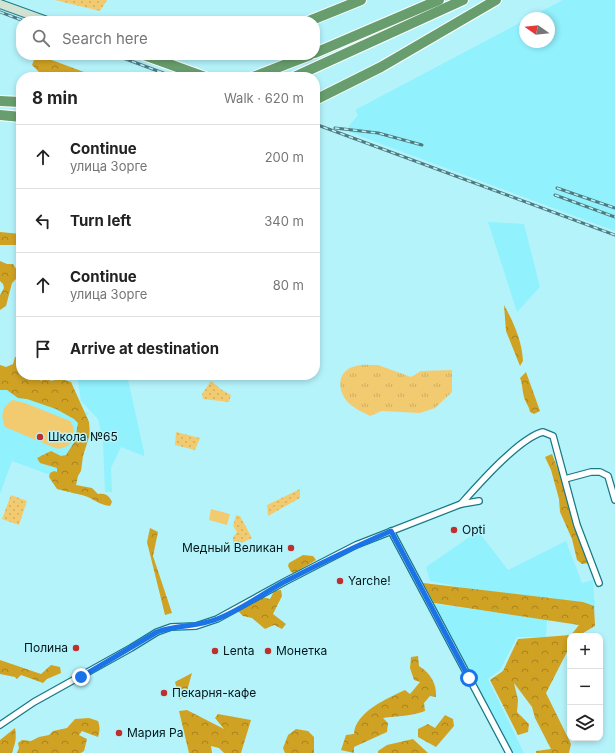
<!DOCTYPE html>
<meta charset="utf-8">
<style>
:root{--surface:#fff;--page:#f2f2f2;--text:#222;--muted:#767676;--line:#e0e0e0}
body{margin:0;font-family:Inter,sans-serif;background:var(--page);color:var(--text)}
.controls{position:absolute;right:12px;bottom:12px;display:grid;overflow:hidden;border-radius:8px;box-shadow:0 2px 6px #0003}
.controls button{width:36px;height:36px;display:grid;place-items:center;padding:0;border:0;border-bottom:1px solid var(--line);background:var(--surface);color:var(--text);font:20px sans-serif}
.compass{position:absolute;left:519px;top:12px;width:36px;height:36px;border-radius:50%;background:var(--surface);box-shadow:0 2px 6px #0003;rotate:284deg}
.stop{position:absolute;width:12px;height:12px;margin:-9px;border:3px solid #1a73e8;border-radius:50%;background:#fff}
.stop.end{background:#1a73e8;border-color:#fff;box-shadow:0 1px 4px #0008}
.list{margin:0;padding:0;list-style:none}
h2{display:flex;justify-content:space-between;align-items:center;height:52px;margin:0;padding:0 16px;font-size:17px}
h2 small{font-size:13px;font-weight:400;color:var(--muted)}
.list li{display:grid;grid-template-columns:26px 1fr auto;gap:12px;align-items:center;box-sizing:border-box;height:64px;padding:0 16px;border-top:1px solid var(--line)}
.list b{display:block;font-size:15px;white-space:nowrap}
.list p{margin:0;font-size:13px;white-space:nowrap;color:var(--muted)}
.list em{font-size:13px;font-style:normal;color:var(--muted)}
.icon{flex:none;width:22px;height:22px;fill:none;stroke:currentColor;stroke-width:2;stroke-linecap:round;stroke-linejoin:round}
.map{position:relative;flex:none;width:615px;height:753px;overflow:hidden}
.search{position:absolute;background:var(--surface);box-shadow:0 2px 6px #0003;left:16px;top:16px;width:304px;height:44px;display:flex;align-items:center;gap:10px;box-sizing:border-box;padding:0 14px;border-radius:16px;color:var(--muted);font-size:15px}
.panel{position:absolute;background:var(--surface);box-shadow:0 2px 6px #0003;left:16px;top:72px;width:304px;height:308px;border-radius:16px}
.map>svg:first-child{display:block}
.built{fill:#91f1fd}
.grass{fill:url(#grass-tufts)}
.forest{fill:url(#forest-crowns)}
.park{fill:url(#park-dots)}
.garden{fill:#f2cb71}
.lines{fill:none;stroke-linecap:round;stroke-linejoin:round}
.street-casing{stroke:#197984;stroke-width:8}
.secondary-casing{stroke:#197984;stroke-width:10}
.highway-casing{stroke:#fff;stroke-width:12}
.street{stroke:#fff;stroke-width:5.5}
.secondary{stroke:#d2e2d3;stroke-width:8}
.highway{stroke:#689e6d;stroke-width:10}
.rail-casing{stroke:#517a7f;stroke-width:3}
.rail{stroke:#b5f3fb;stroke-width:1.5;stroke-dasharray:4.5;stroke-linecap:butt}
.route{stroke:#1a73e8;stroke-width:5}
.poi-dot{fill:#be2f2d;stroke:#b5f3fb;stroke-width:1.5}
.labels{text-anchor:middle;stroke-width:3;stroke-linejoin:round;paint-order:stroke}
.poi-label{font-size:12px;fill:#00171a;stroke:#b5f3fb;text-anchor:start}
</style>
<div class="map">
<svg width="615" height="753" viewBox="0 0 615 753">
<defs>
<pattern id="grass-tufts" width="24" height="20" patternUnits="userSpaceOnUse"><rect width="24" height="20" fill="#f2cb71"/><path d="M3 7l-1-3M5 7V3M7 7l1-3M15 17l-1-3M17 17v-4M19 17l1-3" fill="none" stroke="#ceae61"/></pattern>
<pattern id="forest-crowns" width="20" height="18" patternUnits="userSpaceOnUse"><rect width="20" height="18" fill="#d0a224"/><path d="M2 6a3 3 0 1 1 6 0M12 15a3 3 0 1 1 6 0" fill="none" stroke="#a6831e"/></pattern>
<pattern id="park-dots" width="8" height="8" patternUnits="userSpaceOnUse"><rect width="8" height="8" fill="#f2cb71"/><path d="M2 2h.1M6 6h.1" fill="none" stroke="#ceae61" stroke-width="1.8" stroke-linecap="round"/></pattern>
</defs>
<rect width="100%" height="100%" fill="#b5f3fb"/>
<!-- built -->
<g class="built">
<path d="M563,0h52v231l-266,-99v-6l9,-11 -3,-5 170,-90v22h24v-24h-20z"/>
<path d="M488,222l36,2 16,63 -23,25z"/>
<path d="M77,375h50l17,77v4l-23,-9 -10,21 1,24h-7l-2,-49 -5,-24 -17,-18z"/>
<path d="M0,381l88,32 -24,67 -52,-19 -12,33z"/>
<path d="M478,531l30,39 58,-29 16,42 11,-3 2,28 -77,-10 -88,-17 -4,-14z"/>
<path d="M434,604l113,15 -1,18h-29l-17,33 -12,9 36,74h-10z"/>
</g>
<!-- grass -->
<path class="grass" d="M378,365l33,12 10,-6 31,-1v22l-17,16 -15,5 -38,-2 -12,5c-6,-3 -14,-7 -19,-11 -14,-11 -16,-35 5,-39 6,-2 15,-1 22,-1z"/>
<!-- forest -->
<g class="forest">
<path d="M36,55h2l46,17 -3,5 -39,-2 -10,-10z"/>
<path d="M0,232l21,2v11h-21z"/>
<path d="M0,261l7,3h6l7,11 -8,8 -6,23 -6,4v-15l4,-7 -1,-4 -3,-3z"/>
<path d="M504,305c10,18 18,36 19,56l-3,5 -14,-35z"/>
<path d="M15,357h6v18h7l14,6 -1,-6h11l-2,6 11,-2 10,3 18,40 1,12 -7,22 -2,15 -3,5 -2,9 16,3 6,6c7,-1 11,1 14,8l-2,4c-8,-1 -13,-4 -20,-8 -8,-4 -24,-6 -33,-9l-8,-12 1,-4 4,-2 3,1v-4l-17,-5 -3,-5 14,-7 10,5 5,-1 9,-14 3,-18 -4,-4 -18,-10 -29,-10 -9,-1 -11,-8h-7v-25l6,2 7,-3z"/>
<path d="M526,372l14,39 -6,3 -4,-2c-1,-6 -3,-7 -5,-12 -3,-7 -2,-15 -5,-22z"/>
<path d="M552,454l13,33 25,76 -8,1 -5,-4 -5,-21 -12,-27 -1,-13 -8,-29 -6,-13z"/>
<path d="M150,528l8,4 -5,24 19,57 -7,2 -18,-73z"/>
<path d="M303,555l10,1 3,4 -22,13 -3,-1 -3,-6 1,-3z"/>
<path d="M423,583l160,19 11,4 1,20 -17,10h-8v10l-24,47 25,51 -2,9h-33v-2l15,-2 -16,-31 -3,-11 -18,-24 4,17 -1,12 12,12 -1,8 -10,3 -28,-55 13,-9 15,-32 53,-4 8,-10 -145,-22z"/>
<path d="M281,590l1,6 -9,18 13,10 -4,5 -8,-4 -9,4 -13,-11 -9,-2 -5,-5 24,-14 8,2 4,-8z"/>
<path d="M418,656l1,10c11,7 18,17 17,31l-6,-1 -6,7 1,8c-14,5 -27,5 -42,7l5,5 -1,9 -33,15v6l-13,-3 5,-15 8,-1c1,-22 34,-36 51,-44l5,4 10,-12 -6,-2 -4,-12 1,-11z"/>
<path d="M0,660l41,14 10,-9 9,2 1,6 -14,6 -4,4 -22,-8 -4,4 -2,-2 -15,-3z"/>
<path d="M192,673l-5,18 -7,9 -5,-18z"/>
<path d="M187,710l37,19 -9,-11 3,-4 33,6 -10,33h-17l-5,-5 -8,-2 1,7h-23l-10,-42z"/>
<path d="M445,715l8,4 1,7 -18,21 -18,-10v-8l10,-5 7,4z"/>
<path d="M89,718l9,3c2,6 2,9 0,16l-16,-6 -3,4 8,4 -3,12 -3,2h-64l2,-5 -1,-5 4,-3 9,1 8,-4 10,-2 4,-4 14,-3 8,-9z"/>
<path d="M15,728c2,12 0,15 -3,25h-12v-13z"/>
<path d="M296,729l12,2 6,6v16h-29l-2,-5 5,-13z"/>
<path d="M413,739l15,14h-50v-2l9,-6z"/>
</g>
<!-- park -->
<g class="park">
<path d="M55,0h52l-7,11z"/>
<path d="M211,381l11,9 9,5 -2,7 -26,-3 -1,-5z"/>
<path d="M176,432l24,6 -5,12 -20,-5z"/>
<path d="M300,489v9l-32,18 -1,-11z"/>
<path d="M11,495l16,6 -8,24 -17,-6z"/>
<path d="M236,515l4,1 12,22 -19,9v-10l4,-5 -4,-6z"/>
</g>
<!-- garden -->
<g class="garden">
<path d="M13,400l12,3 45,18c9,11 1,31 -15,27l-50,-21c-5,-12 -3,-21 8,-27z"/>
<path d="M211,509l19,5 -3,11 -18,-5z"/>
</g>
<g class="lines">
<!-- street casing -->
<g class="street-casing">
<g id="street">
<path d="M565,479l26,-7h9l8,4 7,24"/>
<path d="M461,504c17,-19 58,-66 82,-72l10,4 24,89 22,58"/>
<path d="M391,531l118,222"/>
<path d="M0,725l34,-23 97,-54 26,-16 14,-5 25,-1 21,-7 69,-38 70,-36 105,-41 18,-3"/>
</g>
</g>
<!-- secondary casing -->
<g class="secondary-casing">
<path id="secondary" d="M0,4l47,17"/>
</g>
<!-- highway casing -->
<g class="highway-casing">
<g id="highway">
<path d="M309,21l52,-21"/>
<path d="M315,53l124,-53"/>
<path d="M144,55l61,22"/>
<path d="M253,77l57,-22"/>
<path d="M294,77l169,-77"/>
<path d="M315,100l66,-33 115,-67"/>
<path d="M0,101l21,1"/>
<path d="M0,115l21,2"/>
</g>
</g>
<!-- street -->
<use href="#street" class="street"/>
<!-- secondary -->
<use href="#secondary" class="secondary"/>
<!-- highway -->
<use href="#highway" class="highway"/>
<!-- rail casing -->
<g class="rail-casing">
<g id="rail">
<path d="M0,12l24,9"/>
<path d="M115,55l59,22"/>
<path d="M315,124l300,111"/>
<path d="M335,128l43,5 44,12"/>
<path d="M557,188l58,20"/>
<path d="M555,195l60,22"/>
</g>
</g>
<!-- rail -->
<use href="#rail" class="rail"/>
</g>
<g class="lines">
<!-- route -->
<path class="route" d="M81,677l76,-45c20,-7 40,-5 60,-13 24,-9 46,-26 69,-38 35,-18 70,-35 105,-50l78,147"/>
</g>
<!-- markers -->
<g class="poi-dot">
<circle cx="40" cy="437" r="4"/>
<circle cx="454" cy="530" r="4"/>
<circle cx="291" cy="548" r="4"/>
<circle cx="340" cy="581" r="4"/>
<circle cx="76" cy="648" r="4"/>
<circle cx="215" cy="651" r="4"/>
<circle cx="268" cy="651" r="4"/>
<circle cx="164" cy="693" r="4"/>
<circle cx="119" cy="733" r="4"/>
</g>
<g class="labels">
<!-- poi labels -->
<g class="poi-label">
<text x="48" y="441">Школа №65</text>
<text x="462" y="534">Opti</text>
<text x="283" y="552" text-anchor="end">Медный Великан</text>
<text x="348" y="585">Yarche!</text>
<text x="68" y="652" text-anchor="end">Полина</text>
<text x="223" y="655">Lenta</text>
<text x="276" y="655">Монетка</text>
<text x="172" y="697">Пекарня-кафе</text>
<text x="127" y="737">Мария Ра</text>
</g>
</g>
</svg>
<div class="controls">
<button>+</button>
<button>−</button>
<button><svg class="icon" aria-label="layers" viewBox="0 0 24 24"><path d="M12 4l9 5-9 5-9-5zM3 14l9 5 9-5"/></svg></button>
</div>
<svg class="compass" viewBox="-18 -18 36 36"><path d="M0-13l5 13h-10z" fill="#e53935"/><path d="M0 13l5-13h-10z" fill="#767676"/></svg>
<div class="stop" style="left:469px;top:678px"></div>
<div class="stop end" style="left:81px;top:677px"></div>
<div class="search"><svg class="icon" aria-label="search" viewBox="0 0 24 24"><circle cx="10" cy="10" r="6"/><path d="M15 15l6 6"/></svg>Search here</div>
<section class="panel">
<h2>8 min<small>Walk · 620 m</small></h2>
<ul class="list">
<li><svg class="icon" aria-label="ahead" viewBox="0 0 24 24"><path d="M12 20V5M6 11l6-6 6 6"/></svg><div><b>Continue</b><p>улица Зорге</p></div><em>200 m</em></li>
<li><svg class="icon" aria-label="left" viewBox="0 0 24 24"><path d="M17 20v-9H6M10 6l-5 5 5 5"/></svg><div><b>Turn left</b></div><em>340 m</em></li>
<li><svg class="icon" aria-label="ahead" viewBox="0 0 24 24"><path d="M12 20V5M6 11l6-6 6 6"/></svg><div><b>Continue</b><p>улица Зорге</p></div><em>80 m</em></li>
<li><svg class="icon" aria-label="arrive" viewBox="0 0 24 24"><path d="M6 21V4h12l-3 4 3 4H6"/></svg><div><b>Arrive at destination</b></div></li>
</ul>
</section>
</div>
